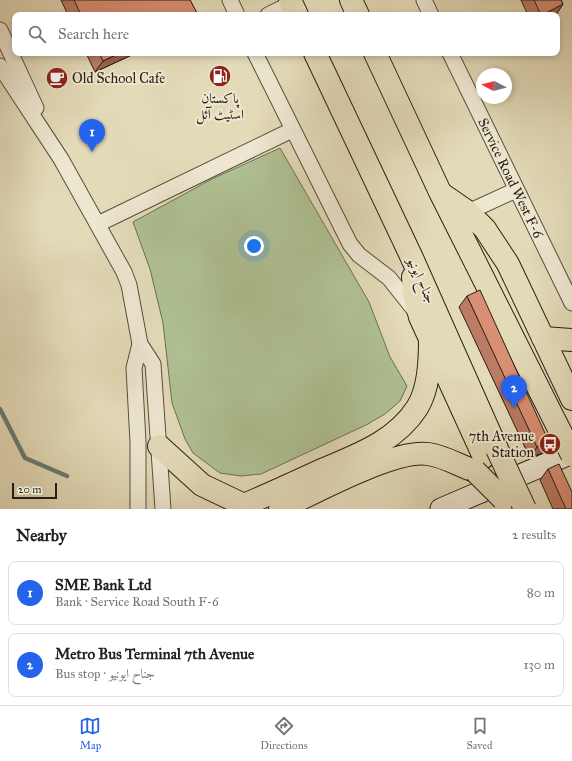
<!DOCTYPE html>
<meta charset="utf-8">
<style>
:root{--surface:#fff;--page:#f2f2f2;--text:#202124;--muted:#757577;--line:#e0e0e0;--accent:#2563eb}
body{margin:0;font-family:"IM FELL Great Primer",Amiri,serif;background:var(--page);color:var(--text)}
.compass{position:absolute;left:476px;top:68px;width:36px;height:36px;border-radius:50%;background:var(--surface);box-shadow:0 2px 6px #0003;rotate:277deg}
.scale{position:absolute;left:12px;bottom:10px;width:45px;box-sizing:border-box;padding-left:4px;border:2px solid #292014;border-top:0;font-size:11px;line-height:14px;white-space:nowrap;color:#292014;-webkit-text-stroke:3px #ede7d1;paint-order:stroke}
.you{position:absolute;left:254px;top:246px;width:14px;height:14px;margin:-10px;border:3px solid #fff;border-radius:50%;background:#1a73e8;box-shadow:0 0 0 6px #1a73e833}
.badge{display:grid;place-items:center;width:26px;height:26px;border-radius:50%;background:var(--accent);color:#fff;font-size:13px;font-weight:700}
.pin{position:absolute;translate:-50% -33px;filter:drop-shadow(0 1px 2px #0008)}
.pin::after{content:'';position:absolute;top:21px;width:14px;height:12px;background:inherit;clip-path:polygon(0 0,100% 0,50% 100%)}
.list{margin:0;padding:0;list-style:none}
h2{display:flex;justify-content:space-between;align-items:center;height:52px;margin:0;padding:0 16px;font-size:17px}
h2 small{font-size:13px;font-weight:400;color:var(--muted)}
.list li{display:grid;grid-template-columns:26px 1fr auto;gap:12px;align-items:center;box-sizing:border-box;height:64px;margin:0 8px 8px;padding:0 8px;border:1px solid var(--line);border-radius:8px}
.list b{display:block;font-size:15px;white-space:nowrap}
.list p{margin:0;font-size:13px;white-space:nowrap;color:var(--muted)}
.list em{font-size:13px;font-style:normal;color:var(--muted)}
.icon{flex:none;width:22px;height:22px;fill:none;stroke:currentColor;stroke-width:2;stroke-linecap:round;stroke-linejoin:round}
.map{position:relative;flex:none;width:572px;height:509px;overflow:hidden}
.search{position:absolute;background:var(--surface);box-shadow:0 2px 6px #0003;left:12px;right:12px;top:12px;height:44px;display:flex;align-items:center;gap:10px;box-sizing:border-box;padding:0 14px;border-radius:8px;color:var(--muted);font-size:15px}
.sheet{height:196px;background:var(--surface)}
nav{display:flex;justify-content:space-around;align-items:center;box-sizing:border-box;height:56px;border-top:1px solid var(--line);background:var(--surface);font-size:11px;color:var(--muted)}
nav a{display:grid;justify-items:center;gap:2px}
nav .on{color:var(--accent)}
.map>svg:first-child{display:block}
.green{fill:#afc193;stroke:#6c7054}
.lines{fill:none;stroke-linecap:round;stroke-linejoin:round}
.stream{stroke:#6a7c74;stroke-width:4.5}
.street-casing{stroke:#584e3d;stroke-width:17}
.secondary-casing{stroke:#292014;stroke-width:23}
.primary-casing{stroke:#292014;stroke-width:24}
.street{stroke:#ede7d1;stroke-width:15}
.secondary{stroke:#ede7d1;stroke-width:21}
.primary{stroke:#e3dab8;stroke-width:22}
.primary-bridge-casing{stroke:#292014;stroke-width:24;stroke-linecap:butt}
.primary-bridge{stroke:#e3dab8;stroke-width:22}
.wall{fill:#bb7b64;stroke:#292014}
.shaded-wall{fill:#986451;stroke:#292014}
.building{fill:#d98f74;stroke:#292014}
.labels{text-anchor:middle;stroke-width:4;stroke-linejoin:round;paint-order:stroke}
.poi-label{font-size:14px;fill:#292014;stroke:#ede7d1;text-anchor:start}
.street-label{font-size:14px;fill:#292014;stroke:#ede7d1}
</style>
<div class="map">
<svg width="572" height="509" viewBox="0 0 572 509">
<rect width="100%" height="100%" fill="#e3dab8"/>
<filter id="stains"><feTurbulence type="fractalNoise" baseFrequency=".005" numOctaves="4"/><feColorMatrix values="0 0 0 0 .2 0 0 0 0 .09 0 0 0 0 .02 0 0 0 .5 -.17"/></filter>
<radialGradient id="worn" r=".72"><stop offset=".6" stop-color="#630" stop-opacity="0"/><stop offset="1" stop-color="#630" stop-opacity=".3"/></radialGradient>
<!-- green -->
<path class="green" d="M280,148l89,154 21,55 17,29 -7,15 -15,13 -19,11 -105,49 -20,2 -21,-3 -27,-20 -8,-14 -13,-36 -9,-80 -13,-54 -17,-47 79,-43z"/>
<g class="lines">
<!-- stream -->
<path class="stream" d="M0,409l25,49 42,18"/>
<!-- street casing -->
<g class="street-casing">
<g id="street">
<path d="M230,0l7,15"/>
<path d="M424,0l7,15"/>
<path d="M268,15l24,-12"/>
<path d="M0,30l36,78"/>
<path d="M255,53l95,191 9,11 30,23 27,34"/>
<path id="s1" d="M450,53l122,250"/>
<path d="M0,66l61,93 63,113 5,13 11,59 13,20 10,145"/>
<path d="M468,212l48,-22"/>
<path d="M98,224l194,-94"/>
<path d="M138,509v-67l-4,-74 6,-24"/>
</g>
</g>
<!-- secondary casing -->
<g class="secondary-casing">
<path id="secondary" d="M441,509l131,-56"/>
</g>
<!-- primary casing -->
<g class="primary-casing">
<g id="primary">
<path d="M290,0l7,15"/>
<path d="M351,0l7,15"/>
<path d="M315,53l97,205 85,191"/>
<path d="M375,53l65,139 121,241"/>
<path d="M442,194l26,18 17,17 23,35 64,135"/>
<path d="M413,277l1,16 6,24 64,140"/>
<path d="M543,338l29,2"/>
<path d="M159,446l43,39 42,20c26,-11 52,-23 78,-35 35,-15 73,-28 95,-62 12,-19 13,-47 13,-69"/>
<path d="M280,509c34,-16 114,-60 148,-55 16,2 32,12 47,17"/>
</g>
</g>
<!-- street -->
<use href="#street" class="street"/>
<!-- secondary -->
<use href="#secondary" class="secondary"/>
<!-- primary -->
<use href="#primary" class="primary"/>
<!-- primary-bridge casing -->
<g class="primary-bridge-casing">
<g id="primary-bridge">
<path d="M561,433l11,22"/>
<path d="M497,449l28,60"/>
<path d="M475,471l28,28"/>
</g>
</g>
<!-- primary-bridge -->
<use href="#primary-bridge" class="primary-bridge"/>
</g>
<!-- wall -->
<g class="wall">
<path d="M61,0h129l8,15h-130z"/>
<path d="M521,0h40l2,4 -7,11h-28z"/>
<path d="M86,53h50l-41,19z"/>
<path d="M467,296l75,157 -12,5 -71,-151z"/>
<path d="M548,469l24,40h-19l-13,-29z"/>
</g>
<!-- shaded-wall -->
<g class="shaded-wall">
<path d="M563,4l-7,11h-14z"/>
<path d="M120,53h16l-41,19 8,-11z"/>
<path d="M549,442l-7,11 -12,5 7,-11z"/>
</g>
<!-- building -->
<g class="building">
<path d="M74,0h116l8,15h-117z"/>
<path d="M534,0h27l2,4 -21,11h-1z"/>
<path d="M99,53h21l-17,8z"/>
<path d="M480,290l69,152 -12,5 -70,-151z"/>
<path d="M559,464l13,28v17h-6l-18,-40z"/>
</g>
<!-- icons -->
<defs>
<g id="fuel-disc" transform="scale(1.15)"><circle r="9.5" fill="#8f2418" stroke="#ede7d1"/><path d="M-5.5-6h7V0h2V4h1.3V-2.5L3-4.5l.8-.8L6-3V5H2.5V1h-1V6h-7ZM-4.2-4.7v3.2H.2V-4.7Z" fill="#fff"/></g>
<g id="cafe-disc" transform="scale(1.15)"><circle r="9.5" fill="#8f2418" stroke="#ede7d1"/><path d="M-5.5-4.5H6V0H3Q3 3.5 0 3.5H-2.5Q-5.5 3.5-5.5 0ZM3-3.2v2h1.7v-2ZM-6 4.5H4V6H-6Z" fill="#fff"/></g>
<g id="bus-disc" transform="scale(1.15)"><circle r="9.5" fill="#8f2418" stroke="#ede7d1"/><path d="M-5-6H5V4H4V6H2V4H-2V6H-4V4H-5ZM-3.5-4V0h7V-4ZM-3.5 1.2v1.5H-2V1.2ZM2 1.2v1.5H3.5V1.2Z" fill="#fff"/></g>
</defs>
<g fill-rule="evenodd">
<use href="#fuel-disc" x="220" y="76"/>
<use href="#cafe-disc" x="57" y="78"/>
<use href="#bus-disc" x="550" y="444"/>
</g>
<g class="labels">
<!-- poi labels -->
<g class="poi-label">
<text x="72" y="83">Old School Cafe</text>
<text x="220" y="103" text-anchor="middle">پاکستان<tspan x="220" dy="16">اسٹیٹ آئل</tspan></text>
<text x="534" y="441" text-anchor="end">7th Avenue<tspan x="534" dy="16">Station</tspan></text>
</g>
<!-- street labels -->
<g class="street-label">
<text dy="5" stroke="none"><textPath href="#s1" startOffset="139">Service Road West F-6</textPath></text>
<text transform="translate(422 280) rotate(66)" y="5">جناح ایونیو</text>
</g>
</g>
<rect width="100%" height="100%" filter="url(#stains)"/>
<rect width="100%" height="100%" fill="url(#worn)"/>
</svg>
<svg class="compass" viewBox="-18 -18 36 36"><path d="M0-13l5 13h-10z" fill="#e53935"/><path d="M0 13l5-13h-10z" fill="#757577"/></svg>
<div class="scale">20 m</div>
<div class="you"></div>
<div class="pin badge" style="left:92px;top:152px">1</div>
<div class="pin badge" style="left:514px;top:408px">2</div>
<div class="search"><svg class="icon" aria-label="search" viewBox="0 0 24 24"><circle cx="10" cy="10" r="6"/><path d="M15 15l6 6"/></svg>Search here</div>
</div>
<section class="sheet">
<h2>Nearby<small>2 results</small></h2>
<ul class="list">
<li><span class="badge">1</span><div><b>SME Bank Ltd</b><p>Bank · Service Road South F-6</p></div><em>80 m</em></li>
<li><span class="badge">2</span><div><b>Metro Bus Terminal 7th Avenue</b><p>Bus stop · جناح ایونیو</p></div><em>130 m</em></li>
</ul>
</section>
<nav>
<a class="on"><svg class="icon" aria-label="map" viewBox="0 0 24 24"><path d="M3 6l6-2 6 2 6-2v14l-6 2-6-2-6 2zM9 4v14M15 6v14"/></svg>Map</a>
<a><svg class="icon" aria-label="directions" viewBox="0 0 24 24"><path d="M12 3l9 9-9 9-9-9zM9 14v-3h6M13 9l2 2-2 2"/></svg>Directions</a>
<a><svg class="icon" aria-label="saved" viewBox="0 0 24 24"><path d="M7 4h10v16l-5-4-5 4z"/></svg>Saved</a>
</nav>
